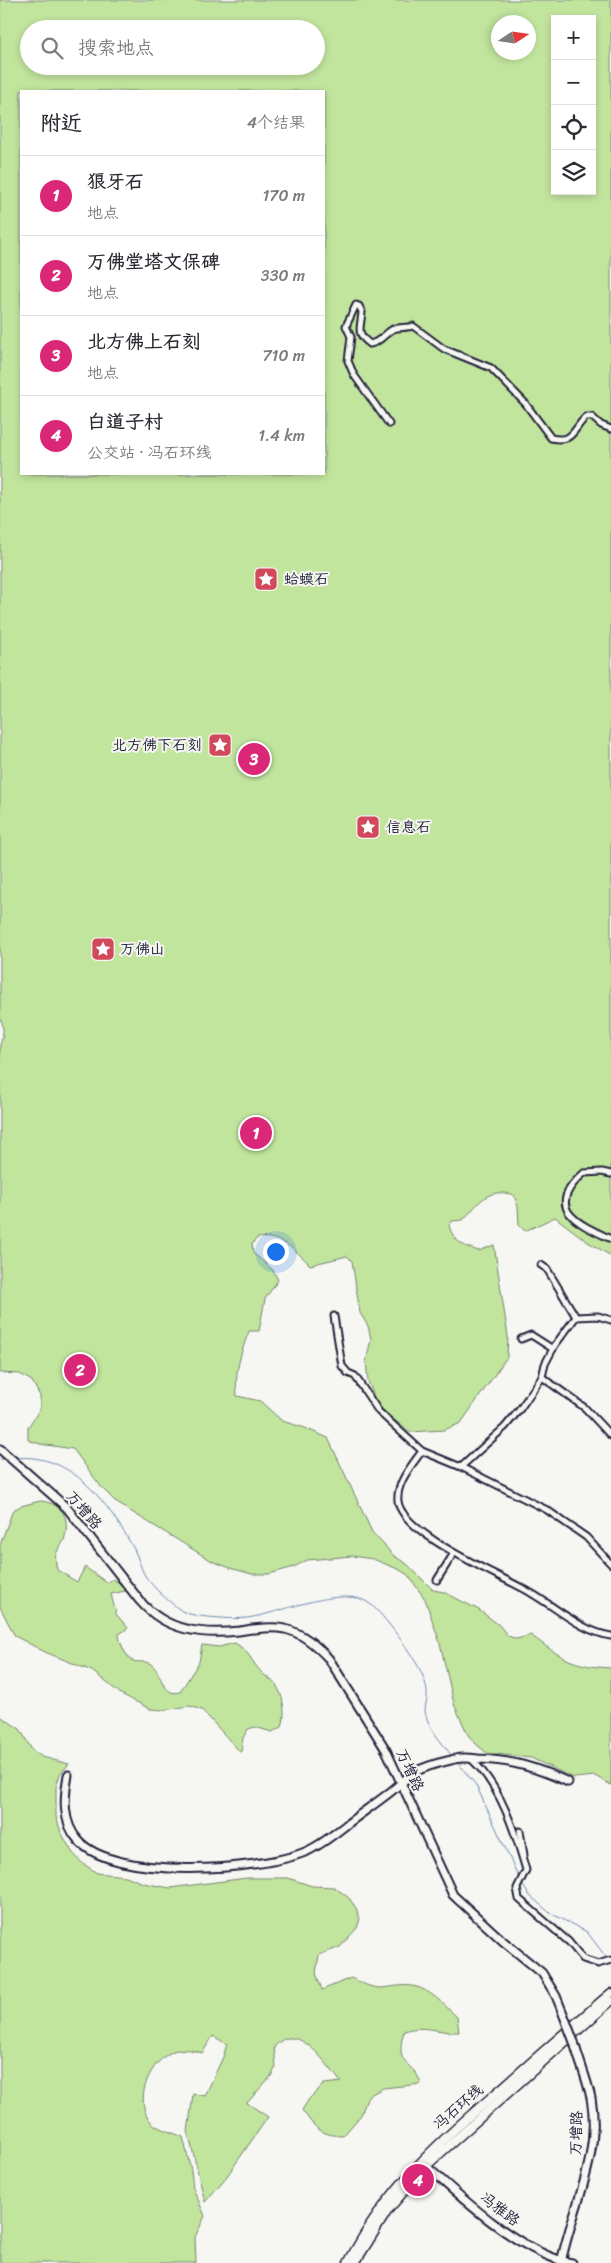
<!DOCTYPE html>
<html lang="zh">
<meta charset="utf-8">
<style>
:root{--surface:#fff;--page:#f7f7f7;--text:#2b2b33;--muted:#7c7c81;--line:#e1e1e2;--accent:#db2777}
body{margin:0;font-family:Sriracha,"LXGW WenKai TC",sans-serif;background:var(--page);color:var(--text)}
.controls{position:absolute;right:15px;top:15px;display:grid;overflow:hidden;border-radius:0px;box-shadow:0 2px 8px #0003}
.controls button{width:45px;height:45px;display:grid;place-items:center;padding:0;border:0;border-bottom:1px solid var(--line);background:var(--surface);color:var(--text);font:25px sans-serif}
.compass{position:absolute;left:491px;top:15px;width:45px;height:45px;border-radius:50%;background:var(--surface);box-shadow:0 2px 8px #0003;rotate:78deg}
.you{position:absolute;left:275px;top:1251px;width:18px;height:18px;margin:-12px;border:4px solid #fff;border-radius:50%;background:#1a73e8;box-shadow:0 0 0 8px #1a73e833}
.badge{display:grid;place-items:center;width:32px;height:32px;border-radius:50%;background:var(--accent);color:#fff;font-size:16px;font-weight:700}
.pin{position:absolute;translate:-50% -50%;border:2px solid #fff;box-shadow:0 1px 5px #0006}
.list{margin:0;padding:0;list-style:none}
h2{display:flex;justify-content:space-between;align-items:center;height:65px;margin:0;padding:0 20px;font-size:21px}
h2 small{font-size:16px;font-weight:400;color:var(--muted)}
.list li{display:grid;grid-template-columns:32px 1fr auto;gap:15px;align-items:center;box-sizing:border-box;height:80px;padding:0 20px;border-top:1px solid var(--line)}
.list b{display:block;font-size:19px;white-space:nowrap}
.list p{margin:0;font-size:16px;white-space:nowrap;color:var(--muted)}
.list em{font-size:16px;font-style:normal;color:var(--muted)}
.icon{flex:none;width:28px;height:28px;fill:none;stroke:currentColor;stroke-width:2;stroke-linecap:round;stroke-linejoin:round}
.map{position:relative;flex:none;width:611px;height:2263px;overflow:hidden}
.search{position:absolute;background:var(--surface);box-shadow:0 2px 8px #0003;left:20px;top:20px;width:305px;height:55px;display:flex;align-items:center;gap:12px;box-sizing:border-box;padding:0 18px;border-radius:28px;color:var(--muted);font-size:19px}
.panel{position:absolute;background:var(--surface);box-shadow:0 2px 8px #0003;left:20px;top:90px;width:305px;height:385px;border-radius:0px}
.map>svg:first-child{display:block}
.green{fill:#c2e59e;stroke:#72846c;fill-rule:evenodd}
.lines{fill:none;stroke-linecap:round;stroke-linejoin:round}
.stream{stroke:#6f8bb0;stroke-width:1}
.minor-casing{stroke:#22223b;stroke-width:9}
.tertiary-casing{stroke:#22223b;stroke-width:11}
.secondary-casing{stroke:#22223b;stroke-width:11}
.minor{stroke:#f6f6f2;stroke-width:5}
.tertiary{stroke:#f6f6f2;stroke-width:7}
.secondary{stroke:#f6f6f2;stroke-width:8}
.tertiary-bridge-casing{stroke:#22223b;stroke-width:11;stroke-linecap:butt}
.tertiary-bridge{stroke:#f6f6f2;stroke-width:7}
.labels{text-anchor:middle;stroke-width:4;stroke-linejoin:round;paint-order:stroke}
.poi-label{font-size:15px;fill:#22223b;stroke:#f6f6f2;text-anchor:start}
.street-label{font-size:15px;fill:#22223b;stroke:#f6f6f2}
</style>
<div class="map">
<svg width="611" height="2263" viewBox="0 0 611 2263">
<rect width="100%" height="100%" fill="#f6f6f2"/>
<filter id="ink" filterUnits="userSpaceOnUse"><feTurbulence type="fractalNoise" baseFrequency=".02" numOctaves="2"/><feDisplacementMap in="SourceGraphic" scale="10" xChannelSelector="R" yChannelSelector="G"/><feConvolveMatrix kernelMatrix="1 2 1 2 8 2 1 2 1" color-interpolation-filters="sRGB"/></filter>
<g filter="url(#ink)">
<!-- green -->
<g class="green">
<path d="M0,0h611v1256l-23,-14 -33,-25 -30,14 -6,-6 -1,-18 -4,-12c-27,-8 -34,7 -51,25l-11,1 -3,5c5,16 15,21 30,25l15,-6 14,91 -1,21 -46,66 -17,7 -35,2 -32,-27 -9,-24 -2,-19 5,-23 -3,-13 -8,-13 -8,-52 -5,-5 -37,9c-15,-16 -30,-30 -53,-27l-5,6 1,9 20,17 5,10 -13,19 -6,32h-10c-8,21 -15,42 -12,65l23,5 22,20 23,7 23,10 44,94 22,24 13,8 26,26 11,2 35,18 20,15 9,11 9,3 14,-4c30,23 41,31 80,33v117l-16,-9 -21,2 -43,-20 -44,-5 -11,-9 -8,-9 -14,-31 -14,-61 -15,-44 -17,-24 -10,-6 -25,-10 -21,-3 -45,4 -13,7 -25,7h-17l-22,-6 -18,-7 -95,-58 -15,-15 -29,-39 -33,-5 -12,-4v-13l12,-18v-13l-8,-15 -12,-7 -20,-1v-328c3,-9 5,-18 0,-27zM555,19h37v172h-37zM498,22h30v30h-30zM29,29h287v37h-287zM21,91h303v383h-303z"/>
<path d="M40,1501c22,2 31,16 24,39 -2,5 -6,9 -8,14 -1,5 0,11 1,16l20,12 8,-15 22,16 6,-4 17,11 -19,4 5,20 12,14 -9,6c0,7 7,24 14,27 7,2 14,-1 19,4 10,8 10,32 28,27l19,-30 3,-17 17,2 16,-4c15,9 16,18 26,29 5,5 11,8 15,13 8,11 10,30 6,42l-10,5 -17,-5 -7,2 -5,9 -2,15 -39,-43 -12,-4 -27,4 -13,-1 -29,-15 -29,-23 -47,-19 -30,-16 -15,-29v-62l13,-35 8,-4z"/>
<path d="M0,1716l20,13 12,21 10,7 27,7 -9,10 -4,13v30l5,15 11,20 10,11 15,10 29,3 17,7 27,5 77,-10h41l24,8 22,1 15,11 7,10 4,11 -3,9 -17,19 -21,8 -3,18 6,17 29,-12c9,4 19,10 30,10 13,-1 26,-5 39,0 15,6 26,19 37,29l2,15c-21,1 -34,-8 -55,-1 -11,39 10,28 17,53l-38,4 -15,8 -7,19 -18,21c-23,-1 -28,-8 -41,-26l7,-11 15,-15 17,-2c-12,-14 -35,-51 -57,-43 -4,2 -7,5 -10,8l2,20 -5,9 -24,27 21,14 -41,59 -22,26 -17,-70 5,-38 12,2 18,-39 4,-13 -14,-8 -11,17c-12,-4 -24,-6 -34,1 -21,13 -34,48 -17,68 7,7 23,11 32,15l8,33 2,18 12,28 -10,21 1,26h-196z"/>
</g>
<g class="lines">
<!-- stream -->
<g class="stream">
<path d="M16,1458c57,-6 93,47 118,91 4,8 6,17 10,25 8,13 25,28 38,37 7,4 18,5 26,6 14,1 31,3 45,0 30,-5 92,-33 117,-13 13,9 46,55 52,70 2,5 5,13 5,18 1,6 -2,13 -2,19 2,16 18,33 27,45"/>
<path d="M0,1459h7"/>
<path d="M456,1761l20,24 43,93"/>
<path d="M522,1884l7,11 21,18 37,19 19,25"/>
<path d="M610,1965l1,1"/>
</g>
<!-- minor casing -->
<g class="minor-casing">
<g id="minor">
<path d="M389,424l-35,-49 -6,-14 3,-24 -5,-11 10,-21 3,1 3,6c-1,16 -7,21 8,32 11,-2 14,-10 23,-15 6,-2 14,-1 20,-3l31,23 47,19 34,35 26,35c23,5 21,-8 35,-21h6l9,8 10,4"/>
<path d="M611,1174l-9,-2 -18,1c-42,36 -5,51 27,66"/>
<path d="M541,1265l6,4 29,48"/>
<path d="M334,1316l8,50 6,7 7,3 24,36 43,39 39,16 86,43 39,27 25,27"/>
<path d="M521,1339l10,-4 22,14"/>
<path d="M542,1377l43,31 26,28"/>
<path d="M422,1451c-10,14 -26,32 -24,50 4,34 105,75 133,92 26,15 50,38 80,43"/>
<path d="M461,1467l44,-40 15,-18 22,-32 3,-13 10,-19 21,-28 22,-1 13,4"/>
<path d="M437,1580l17,-27"/>
<path d="M471,1759c30,27 44,73 55,111l-9,18 2,11 50,43 14,17 15,5 13,-4"/>
<path d="M520,1831l4,24"/>
</g>
</g>
<!-- tertiary casing -->
<g class="tertiary-casing">
<g id="tertiary">
<path d="M0,1449l67,59 73,93c26,30 61,34 99,30 15,-2 30,-5 46,-2 18,4 32,17 44,30l57,91 67,145 50,46 39,32 14,23 8,20"/>
<path d="M68,1775c-4,23 -6,47 10,65 35,41 181,31 227,12 15,-6 28,-17 41,-27 14,-11 29,-21 43,-32 8,-6 17,-15 26,-21 12,-7 27,-10 40,-13 7,-2 15,-1 23,0 35,1 59,9 90,23"/>
<path d="M423,2163c37,34 98,91 149,100"/>
<path d="M561,2263c11,-55 41,-108 30,-165 -4,-19 -12,-37 -17,-56"/>
</g>
</g>
<!-- secondary casing -->
<g class="secondary-casing">
<g id="secondary">
<path d="M348,2263c41,-78 89,-119 154,-175 36,-32 72,-64 109,-95"/>
<path d="M355,2263l33,-53 38,-44 185,-165"/>
</g>
</g>
<!-- minor -->
<use href="#minor" class="minor"/>
<!-- tertiary -->
<use href="#tertiary" class="tertiary"/>
<!-- secondary -->
<use href="#secondary" class="secondary"/>
<!-- tertiary-bridge casing -->
<g class="tertiary-bridge-casing">
<path id="tertiary-bridge" d="M564,2016l10,26"/>
</g>
<!-- tertiary-bridge -->
<use href="#tertiary-bridge" class="tertiary-bridge"/>
</g>
</g>
<!-- icons -->
<defs>
<g id="sight-square" transform="scale(1.25)"><rect x="-9" y="-9" width="18" height="18" rx="4" fill="#d1495b" stroke="#f6f6f2"/><path d="M0-6L1.8-2.2L6-1.7L2.9 1.2L3.7 5.4L0 3.3L-3.7 5.4L-2.9 1.2L-6-1.7L-1.8-2.2Z" fill="#fff"/></g>
</defs>
<g fill-rule="evenodd">
<use href="#sight-square" x="266" y="579"/>
<use href="#sight-square" x="220" y="745"/>
<use href="#sight-square" x="368" y="827"/>
<use href="#sight-square" x="103" y="949"/>
</g>
<g class="labels">
<!-- poi labels -->
<g class="poi-label">
<text x="284" y="584">蛤蟆石</text>
<text x="202" y="750" text-anchor="end">北方佛下石刻</text>
<text x="386" y="832">信息石</text>
<text x="120" y="954">万佛山</text>
</g>
<!-- street labels -->
<g class="street-label">
<text transform="translate(84 1510) rotate(49)" y="5">万增路</text>
<text transform="translate(410 1770) rotate(65)" y="5">万增路</text>
<text transform="translate(458 2107) rotate(-41)" y="5">冯石环线</text>
<text transform="translate(576 2133) rotate(-88)" y="5">万增路</text>
<text transform="translate(500 2209) rotate(37)" y="5">冯雅路</text>
</g>
</g>
</svg>
<div class="controls">
<button>+</button>
<button>−</button>
<button><svg class="icon" aria-label="locate" viewBox="0 0 24 24"><circle cx="12" cy="12" r="6"/><path d="M12 2v4M12 18v4M2 12h4M18 12h4"/></svg></button>
<button><svg class="icon" aria-label="layers" viewBox="0 0 24 24"><path d="M12 4l9 5-9 5-9-5zM3 14l9 5 9-5"/></svg></button>
</div>
<svg class="compass" viewBox="-18 -18 36 36"><path d="M0-13l5 13h-10z" fill="#e53935"/><path d="M0 13l5-13h-10z" fill="#7c7c81"/></svg>
<div class="you"></div>
<div class="pin badge" style="left:256px;top:1133px">1</div>
<div class="pin badge" style="left:80px;top:1370px">2</div>
<div class="pin badge" style="left:254px;top:759px">3</div>
<div class="pin badge" style="left:418px;top:2180px">4</div>
<div class="search"><svg class="icon" aria-label="search" viewBox="0 0 24 24"><circle cx="10" cy="10" r="6"/><path d="M15 15l6 6"/></svg>搜索地点</div>
<section class="panel">
<h2>附近<small>4个结果</small></h2>
<ul class="list">
<li><span class="badge">1</span><div><b>狼牙石</b><p>地点</p></div><em>170 m</em></li>
<li><span class="badge">2</span><div><b>万佛堂塔文保碑</b><p>地点</p></div><em>330 m</em></li>
<li><span class="badge">3</span><div><b>北方佛上石刻</b><p>地点</p></div><em>710 m</em></li>
<li><span class="badge">4</span><div><b>白道子村</b><p>公交站 · 冯石环线</p></div><em>1.4 km</em></li>
</ul>
</section>
</div>
